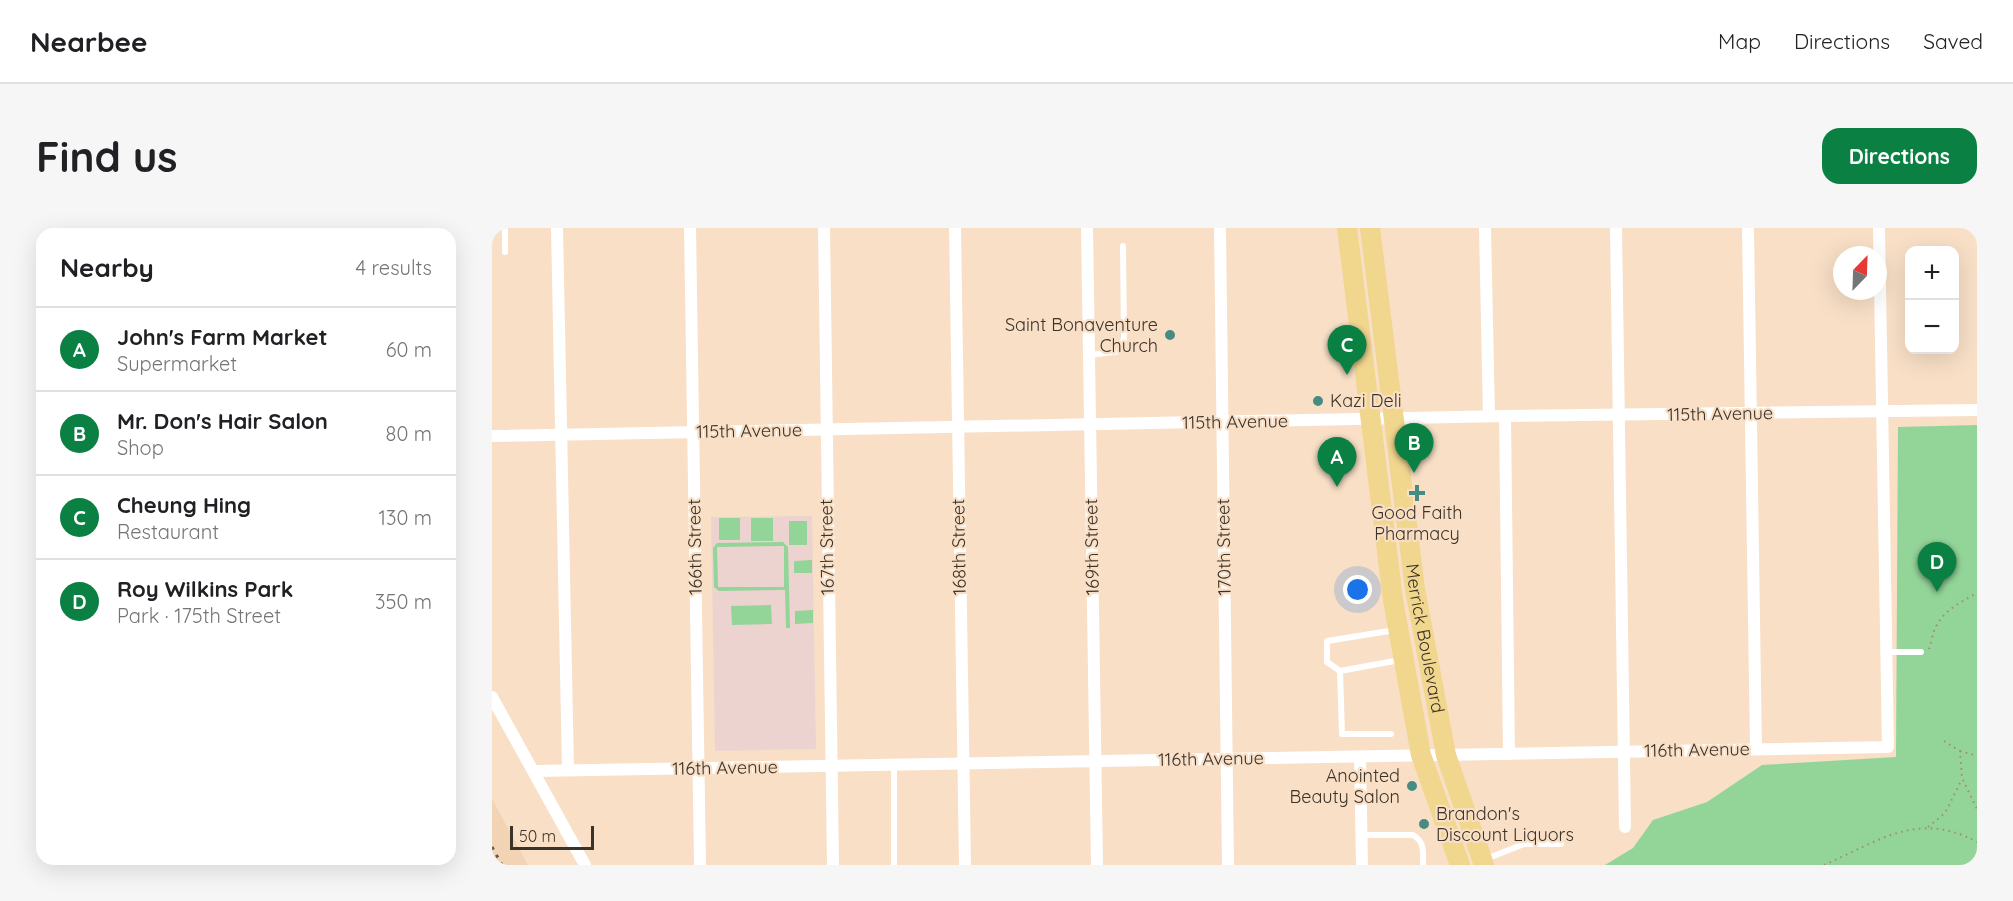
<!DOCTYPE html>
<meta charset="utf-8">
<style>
:root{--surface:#fff;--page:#f6f6f6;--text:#202124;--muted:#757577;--line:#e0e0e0;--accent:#0b8043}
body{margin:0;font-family:Quicksand,sans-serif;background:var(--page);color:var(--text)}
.controls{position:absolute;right:18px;top:18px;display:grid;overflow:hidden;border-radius:12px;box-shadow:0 6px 24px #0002}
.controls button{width:54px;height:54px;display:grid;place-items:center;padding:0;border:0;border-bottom:2px solid var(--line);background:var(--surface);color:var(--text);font:30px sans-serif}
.compass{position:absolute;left:1341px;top:18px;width:54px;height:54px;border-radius:50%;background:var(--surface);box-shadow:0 6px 24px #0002;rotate:23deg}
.scale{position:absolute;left:18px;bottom:15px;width:84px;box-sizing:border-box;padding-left:6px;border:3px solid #3b3228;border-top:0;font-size:16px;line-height:21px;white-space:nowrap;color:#3b3228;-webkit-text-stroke:4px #f8dfc6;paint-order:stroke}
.you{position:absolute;left:866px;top:362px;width:21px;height:21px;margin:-15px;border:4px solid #fff;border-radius:50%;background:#1a73e8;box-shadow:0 0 0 9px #1a73e833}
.badge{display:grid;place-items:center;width:39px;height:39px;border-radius:50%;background:var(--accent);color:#fff;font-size:20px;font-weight:700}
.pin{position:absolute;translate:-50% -50px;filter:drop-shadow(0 2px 3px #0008)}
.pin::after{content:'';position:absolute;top:32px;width:21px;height:18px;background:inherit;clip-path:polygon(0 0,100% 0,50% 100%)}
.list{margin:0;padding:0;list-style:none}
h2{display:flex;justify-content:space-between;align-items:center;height:78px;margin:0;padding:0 24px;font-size:26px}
h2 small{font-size:20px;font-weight:400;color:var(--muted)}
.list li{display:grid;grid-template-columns:39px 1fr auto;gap:18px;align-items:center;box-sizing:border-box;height:84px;padding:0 24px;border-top:2px solid var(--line)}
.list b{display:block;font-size:22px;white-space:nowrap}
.list p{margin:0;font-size:20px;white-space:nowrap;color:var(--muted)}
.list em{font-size:20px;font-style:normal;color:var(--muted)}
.map{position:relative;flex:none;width:1485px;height:637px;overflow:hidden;border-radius:18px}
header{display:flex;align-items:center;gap:36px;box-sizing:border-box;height:84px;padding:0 30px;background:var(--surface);border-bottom:2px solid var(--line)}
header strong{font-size:28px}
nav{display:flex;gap:33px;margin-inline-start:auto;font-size:21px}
.intro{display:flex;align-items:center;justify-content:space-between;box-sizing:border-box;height:144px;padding:0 36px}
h1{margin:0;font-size:42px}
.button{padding:15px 27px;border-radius:18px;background:var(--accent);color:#fff;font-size:21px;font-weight:700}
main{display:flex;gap:36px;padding:0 36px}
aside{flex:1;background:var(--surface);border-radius:18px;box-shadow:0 6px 24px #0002}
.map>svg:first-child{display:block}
.built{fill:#f2d4b5}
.education{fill:#edd3d0}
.green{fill:#93d498;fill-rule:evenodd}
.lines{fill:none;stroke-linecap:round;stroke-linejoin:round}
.path{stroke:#9d8c7a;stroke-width:2;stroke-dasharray:1.5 4.5;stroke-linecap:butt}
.lane{stroke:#fff;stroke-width:6}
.street{stroke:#fff;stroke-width:12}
.primary{stroke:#f1d68e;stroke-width:20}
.rail{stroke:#635749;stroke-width:3;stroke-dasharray:3 6;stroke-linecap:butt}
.poi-dot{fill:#468c83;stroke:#f8dfc6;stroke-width:2}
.labels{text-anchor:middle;stroke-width:4.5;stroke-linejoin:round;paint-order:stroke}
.poi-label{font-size:18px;fill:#3b3228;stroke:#f8dfc6;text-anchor:end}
.street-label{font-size:18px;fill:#3b3228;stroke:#f8dfc6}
</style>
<header>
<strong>Nearbee</strong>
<nav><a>Map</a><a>Directions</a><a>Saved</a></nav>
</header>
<div class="intro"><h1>Find us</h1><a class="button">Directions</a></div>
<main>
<aside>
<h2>Nearby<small>4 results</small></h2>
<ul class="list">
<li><span class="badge">A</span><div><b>John's Farm Market</b><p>Supermarket</p></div><em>60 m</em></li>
<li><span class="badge">B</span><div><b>Mr. Don's Hair Salon</b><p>Shop</p></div><em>80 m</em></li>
<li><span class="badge">C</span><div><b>Cheung Hing</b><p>Restaurant</p></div><em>130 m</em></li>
<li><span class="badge">D</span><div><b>Roy Wilkins Park</b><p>Park · 175th Street</p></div><em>350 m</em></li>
</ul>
</aside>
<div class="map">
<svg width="1485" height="637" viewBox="0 0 1485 637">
<rect width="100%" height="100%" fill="#f8dfc6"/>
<!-- built -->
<path class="built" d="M0,571l36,66h-36z"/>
<!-- education -->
<path class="education" d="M320,288l4,233 -101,2 -4,-234z"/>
<!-- green -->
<g class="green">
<path d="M1485,197v440h-372l28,-17 20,-28 54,-18 55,-37 134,-8 2,-330z"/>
<path d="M248,290v22h-21v-22z"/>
<rect x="259" y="290" width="22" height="23"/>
<rect x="297" y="293" width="18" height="24"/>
<path d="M291,314l5,5 2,81h-4l-1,-38 -66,1 -5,-4 -1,-39 4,-5zM292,318v41h-66l-1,-40z"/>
<path d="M320,332v13h-18v-12z"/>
<path d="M279,377l1,19 -40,1 -1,-19z"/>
<path d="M321,382v13l-18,1v-13z"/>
</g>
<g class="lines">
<!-- path -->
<g class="path">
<path d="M1437,421c2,-5 3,-13 5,-18 8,-20 25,-28 43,-38"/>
<path d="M1452,513l16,10 2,27 15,31"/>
<path d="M1468,523l17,5"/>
<path d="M1436,599l17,-14 17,-34"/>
<path d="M1332,637c55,-24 94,-55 153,-23"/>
</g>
<!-- lane -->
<g class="lane">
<path d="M13,0v24"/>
<path d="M598,127l30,-4 4,-13 -1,-92"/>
<path d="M903,402l-68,11v21l13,9 60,-11"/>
<path d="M1395,424h34"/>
<path d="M848,443l2,63h49"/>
<path d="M402,537v100"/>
<path d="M870,607h51c12,7 10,17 10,30"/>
<path d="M994,631l38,-15h37"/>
</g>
<!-- street -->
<g class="street">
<path d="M65,0l11,542"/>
<path d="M198,0l10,637"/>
<path d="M332,0l9,637"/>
<path d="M463,0l10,637"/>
<path d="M595,0l10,637"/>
<path d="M728,0l8,637"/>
<path d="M993,0l4,188"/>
<path d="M1124,0l9,599"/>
<path d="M1256,0l8,521"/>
<path d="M1013,188l4,338"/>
<path d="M0,208l1013,-20 472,-6"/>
<path d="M0,469l93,168"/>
<path d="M868,529l2,108"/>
<path d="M43,543l1353,-24 -9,-519"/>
</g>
<!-- primary -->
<g class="primary">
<path d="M855,0l46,372 28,155 39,110"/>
<path id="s1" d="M878,0l45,361 31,166 38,110"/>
</g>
<!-- rail -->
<path class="rail" d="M0,619l10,18"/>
</g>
<!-- markers -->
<g class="poi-dot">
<circle cx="678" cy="107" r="6"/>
<circle cx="826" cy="173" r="6"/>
<path d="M922 256h6v6h6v6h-6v6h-6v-6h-6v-6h6z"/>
<circle cx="920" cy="558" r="6"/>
<circle cx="932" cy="596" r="6"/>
</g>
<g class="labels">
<!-- poi labels -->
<g class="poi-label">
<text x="666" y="103">Saint Bonaventure<tspan x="666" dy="21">Church</tspan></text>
<text x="838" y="179" text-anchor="start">Kazi Deli</text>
<text x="925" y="291" text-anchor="middle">Good Faith<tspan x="925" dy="21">Pharmacy</tspan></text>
<text x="908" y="554">Anointed<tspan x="908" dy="21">Beauty Salon</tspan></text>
<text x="944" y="592" text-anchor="start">Brandon's<tspan x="944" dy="21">Discount Liquors</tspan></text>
</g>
<!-- street labels -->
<g class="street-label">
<text transform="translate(1228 186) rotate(-1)" y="6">115th Avenue</text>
<text transform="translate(743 194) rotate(-1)" y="6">115th Avenue</text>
<text transform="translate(257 203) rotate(-1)" y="6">115th Avenue</text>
<text transform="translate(203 319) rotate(-91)" y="6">166th Street</text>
<text transform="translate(335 319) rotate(-91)" y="6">167th Street</text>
<text transform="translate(467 319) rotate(-91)" y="6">168th Street</text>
<text transform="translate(600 319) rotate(-91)" y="6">169th Street</text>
<text transform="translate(732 319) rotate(-91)" y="6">170th Street</text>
<text dy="6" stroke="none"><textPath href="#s1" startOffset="414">Merrick Boulevard</textPath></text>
<text transform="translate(1205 522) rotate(-1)" y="6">116th Avenue</text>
<text transform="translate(719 531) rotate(-1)" y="6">116th Avenue</text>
<text transform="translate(233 540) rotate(-1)" y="6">116th Avenue</text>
</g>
</g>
</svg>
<div class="controls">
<button>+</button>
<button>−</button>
</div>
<svg class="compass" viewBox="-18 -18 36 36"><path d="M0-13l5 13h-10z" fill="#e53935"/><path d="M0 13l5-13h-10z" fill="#757577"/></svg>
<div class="scale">50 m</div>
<div class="you"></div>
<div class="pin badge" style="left:845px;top:259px">A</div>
<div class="pin badge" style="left:922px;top:245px">B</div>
<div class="pin badge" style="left:855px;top:147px">C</div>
<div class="pin badge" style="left:1445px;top:364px">D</div>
</div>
</main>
